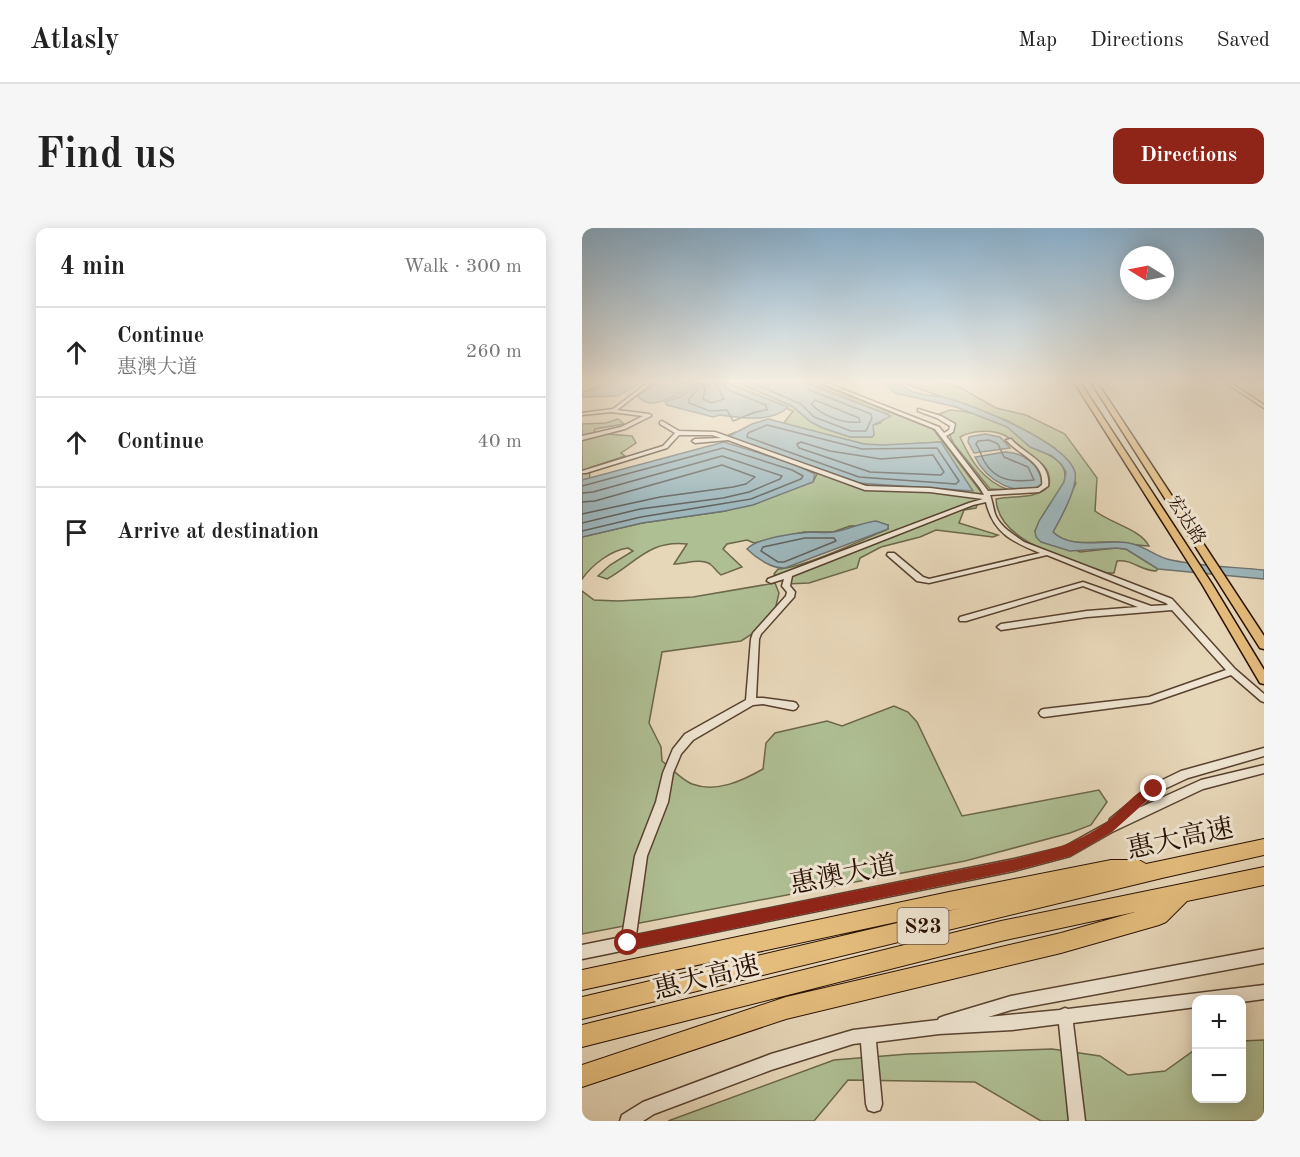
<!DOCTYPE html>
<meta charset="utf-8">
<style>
:root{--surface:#fff;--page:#f6f6f6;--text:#222;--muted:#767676;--line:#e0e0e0;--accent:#8f2418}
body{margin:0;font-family:"Old Standard TT","Noto Serif SC",serif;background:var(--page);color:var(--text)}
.controls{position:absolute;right:18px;bottom:18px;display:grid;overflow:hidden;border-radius:12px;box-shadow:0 3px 15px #0003}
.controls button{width:54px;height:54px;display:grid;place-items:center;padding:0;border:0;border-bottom:2px solid var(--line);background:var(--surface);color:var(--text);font:30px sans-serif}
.compass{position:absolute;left:538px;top:18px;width:54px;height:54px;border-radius:50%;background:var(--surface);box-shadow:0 3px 15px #0003;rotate:280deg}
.stop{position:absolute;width:18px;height:18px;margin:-14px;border:4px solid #8f2418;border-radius:50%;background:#fff}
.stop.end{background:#8f2418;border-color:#fff;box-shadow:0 2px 6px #0008}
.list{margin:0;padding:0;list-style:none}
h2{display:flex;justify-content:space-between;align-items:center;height:78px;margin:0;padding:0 24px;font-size:26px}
h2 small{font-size:20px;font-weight:400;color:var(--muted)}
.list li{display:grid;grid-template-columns:39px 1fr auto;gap:18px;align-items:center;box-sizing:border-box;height:90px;padding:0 24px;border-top:2px solid var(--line)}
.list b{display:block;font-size:22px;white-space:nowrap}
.list p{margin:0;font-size:20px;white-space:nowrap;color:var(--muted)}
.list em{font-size:20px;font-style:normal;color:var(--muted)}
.icon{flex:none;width:33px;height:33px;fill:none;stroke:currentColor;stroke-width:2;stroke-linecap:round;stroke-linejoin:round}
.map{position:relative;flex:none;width:682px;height:893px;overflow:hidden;border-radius:12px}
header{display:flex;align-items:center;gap:36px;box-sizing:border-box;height:84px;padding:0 30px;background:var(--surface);border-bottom:2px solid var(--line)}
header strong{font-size:28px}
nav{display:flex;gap:33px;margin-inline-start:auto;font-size:21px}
.intro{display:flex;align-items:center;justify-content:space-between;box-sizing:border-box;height:144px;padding:0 36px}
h1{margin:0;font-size:42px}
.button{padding:15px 27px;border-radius:12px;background:var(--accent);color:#fff;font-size:21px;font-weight:700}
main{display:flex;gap:36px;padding:0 36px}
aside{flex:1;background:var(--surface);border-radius:12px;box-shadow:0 3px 15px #0003}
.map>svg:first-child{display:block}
.green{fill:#afbf94;stroke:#6c674a;stroke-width:1.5}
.water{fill:#9db6bb;stroke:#6e7371;stroke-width:1.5}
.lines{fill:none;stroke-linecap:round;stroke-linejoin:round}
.shore{stroke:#62625e;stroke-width:1.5}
.minor-casing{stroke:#58412f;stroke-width:3}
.major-casing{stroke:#280f01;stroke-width:3}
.highway-casing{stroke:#280f01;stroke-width:2}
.minor{fill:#efe5d2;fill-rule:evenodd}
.major{fill:#e4bc7c;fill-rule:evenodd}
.highway{fill:#e4bc7c;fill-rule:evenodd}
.route{fill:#8f2418}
.labels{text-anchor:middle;stroke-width:6;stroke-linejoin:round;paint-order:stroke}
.far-street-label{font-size:18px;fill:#280f01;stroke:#efe5d2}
.shield{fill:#efe5d2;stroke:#644f40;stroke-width:1.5}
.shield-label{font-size:21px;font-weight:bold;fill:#280f01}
.near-street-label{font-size:27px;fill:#280f01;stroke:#efe5d2}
</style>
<header>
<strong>Atlasly</strong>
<nav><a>Map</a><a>Directions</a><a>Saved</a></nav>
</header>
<div class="intro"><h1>Find us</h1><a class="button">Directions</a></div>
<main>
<aside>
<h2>4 min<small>Walk · 300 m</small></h2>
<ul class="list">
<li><svg class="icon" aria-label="ahead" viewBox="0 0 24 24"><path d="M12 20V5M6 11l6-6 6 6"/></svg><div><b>Continue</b><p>惠澳大道</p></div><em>260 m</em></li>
<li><svg class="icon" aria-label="ahead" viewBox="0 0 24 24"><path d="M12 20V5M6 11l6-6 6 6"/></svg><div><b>Continue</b></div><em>40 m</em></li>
<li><svg class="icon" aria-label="arrive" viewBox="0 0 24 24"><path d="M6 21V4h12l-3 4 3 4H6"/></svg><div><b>Arrive at destination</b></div></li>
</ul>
</aside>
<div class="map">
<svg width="682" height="893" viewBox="0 0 682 893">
<rect width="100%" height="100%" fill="#e7d7b9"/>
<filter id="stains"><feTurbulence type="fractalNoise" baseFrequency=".00333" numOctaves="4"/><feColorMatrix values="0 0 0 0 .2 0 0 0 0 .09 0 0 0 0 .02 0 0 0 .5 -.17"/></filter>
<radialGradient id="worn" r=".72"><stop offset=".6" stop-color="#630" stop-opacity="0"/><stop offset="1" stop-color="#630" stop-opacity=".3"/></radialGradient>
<!-- green -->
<g class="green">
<path d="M156,154l54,24 19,16 12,6 27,9h22l1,-12 7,-2 8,-9 -84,-32h9l120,47 48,63 -5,16 -12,2 -5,13 39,12 -5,2 -57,-7 -16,7 -39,10 -21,11 -3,10 -48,15 -23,1 -12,-10 4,-5c25,-1 84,-29 110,-40v-4l-38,1 -17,6h-29l-50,11 -7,-3 -20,4 -4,5 19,18 -21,8c-4,-3 -7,-8 -11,-11 -10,-6 -25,0 -36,0l13,-20c-38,-4 -50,18 -80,35l-9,-3 12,-11 23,-14 -5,-3c-17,2 -36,17 -46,31v-42l60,-14 83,-12 88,-29 5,-10 -92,-36 10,-4 -5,6 138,47 97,6 -25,-49 -58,4 -19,-2 -69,-17 -11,-4 9,-12 -63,-26z"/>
<path d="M319,154h41l19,6 35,20 30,7 39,19 32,44 -2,33c17,13 45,18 54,35 -11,0 -22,-3 -33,-4 -21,-1 -47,6 -63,-10l23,-49 -21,-35 -47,-27z"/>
<path d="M368,182c19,1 44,8 61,19 7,5 13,14 21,18 11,6 33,12 33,28 1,17 -23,39 -30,56l45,21 36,-4 10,1 32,20 -2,2c-15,0 -24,-12 -39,-10l-3,12h-7c-36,-14 -109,-29 -111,-74 18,-4 40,1 53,-13 4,-21 -15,-27 -29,-37 -5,-4 -9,-10 -14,-13 -12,-7 -34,-6 -46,1 11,24 23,44 49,53l-19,-1 -36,-45 -4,-8 5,-11 -16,-11z"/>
<path d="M36,191l6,5 -29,5 -1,4 38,3 4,7 -15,10 4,3 -36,12 1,11 -8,1v-56l24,-1z"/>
<path d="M193,355l4,10 -4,17 -23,24 -11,7 -79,11 -13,71 12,24 1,14c9,7 20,19 30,23 24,9 50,-3 71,-15l3,-26 9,-10 52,-12 15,5 52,-20 14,6 9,10 45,94 137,-26 8,12 -16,23 -21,8 -105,28 -383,73v-343l12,9 24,1 75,-4z"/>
<path d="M682,812v81h-223l-66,-39 -127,-2 -34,41h-146l166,-61 74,-6 144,-5 48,7 28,19 37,-4 31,-22v49h46v-57z"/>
</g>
<!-- water -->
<g class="water">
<path d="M23,154h28l4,3 -19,11 -36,1v-5l16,-5z"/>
<path d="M75,154h37l1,1c-12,9 -45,31 -57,13z"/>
<path d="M126,154h16l64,25c-15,16 -48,11 -68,8l-7,2 -46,-12 -2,-3 16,-6 15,-12z"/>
<path d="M155,154h67l87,34 -18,9 1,10 -2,2h-22l-27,-9 -12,-6 -19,-16z"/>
<path d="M301,154h17c9,14 31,12 46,16 29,7 121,45 129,74 3,15 -14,46 -22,60 18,18 52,7 76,11 16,3 24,12 38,16 26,7 69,8 97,11v9l-106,-10 -32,-20 -10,-1 -46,3 -29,-9 -5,-5 -1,-6 4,-10 25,-39 2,-10 -5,-8 -9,-8 -22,-9 -23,-20 -51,-20 -61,-14z"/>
<path d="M186,191l96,25 19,1 58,-3 32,49 -116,-8 -126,-45v-3l21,-11z"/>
<path d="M403,206l15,3 10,11 -36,5 -6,-11 1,-5z"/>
<path d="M142,214l70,22 21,10 -2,8 -60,23 -28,6 -83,12 -60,14v-57z"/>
<path d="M423,224c19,1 35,12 37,32 -24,16 -56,-4 -67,-27z"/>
<path d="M294,293l12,4v4l-103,39c-13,1 -29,-10 -38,-19 10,-11 48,-16 64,-17 7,0 16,1 23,0 14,-3 27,-9 42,-11z"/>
</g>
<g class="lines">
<!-- shore -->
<g class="shore">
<path d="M111,154l4,8 -8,9v4l21,8 17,-1 6,11c15,-5 15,-9 34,-11l-1,-5 -40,-16 -3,-7"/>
<path d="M121,154l2,7 -2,10 9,4 12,-4 -9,-17"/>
<path d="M169,154l50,22 13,13 37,14h15l6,-13 -1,-4 -62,-24 -4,-8"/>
<path d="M233,172l44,18 1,4c-17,2 -37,-6 -49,-18z"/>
<path d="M185,197l95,24 75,-1 22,33 -3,3 -97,-7 -112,-40 1,-4z"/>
<path d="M407,212l9,4 6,13 24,10 6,13c-20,2 -38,2 -50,-19 -3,-6 -4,-11 -8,-17l2,-3z"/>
<path d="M219,214l29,9 51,8 52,-4 11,17 -3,3 -71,-3 -71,-24 -2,-4z"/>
<path d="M0,258l141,-38 69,22 11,6 -2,3 -50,20 -110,18 -59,14"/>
<path d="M0,265l11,-1 129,-36 60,20 -2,3 -31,13 -26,6 -83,11 -58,14"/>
<path d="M0,274l13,-1 127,-36 33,12 -9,7 -13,3 -73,10 -78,17"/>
<path d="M223,310h29l2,3 -52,21h-6l-17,-11 2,-4z"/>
</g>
<!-- minor casing -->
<g class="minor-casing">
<g id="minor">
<path d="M67,154h4l-36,28 32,4 2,1v1l-26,13 -43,11v-4l39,-9 22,-11 -32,-4 -29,3v-2l31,-4z"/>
<path d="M237,154h5l115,45 5,6 5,-3 1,-4 -13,-8 -19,-7v-2l23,7 14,8 -2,8 -7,4 42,55 50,-3 4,-3c3,-23 -23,-30 -36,-45l5,-1c14,16 40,22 37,47l-9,6 -49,3c2,5 3,12 5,19 5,13 18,20 29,28l148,57 63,70 29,25v8l-3,-1 -30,-26 -81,28 -106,14 -3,-1 -2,-3 2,-3 3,-1 105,-12 77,-27 -54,-60 -85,7 -86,13 -4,-3 4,-3 86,-13 51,-4 -55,-21 -117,35h-6l-1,-2 1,-2 123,-35 68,24 17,-1 -2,-2 -119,-48 -118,28 -12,-2 -30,-26 1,-2h6l29,24 6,2 111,-26c-27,-11 -47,-20 -54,-51l-13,3 -181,71 -2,10 5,6 -1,5 -33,37 -2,5 -3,59h7l30,4 3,1 2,3 -2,3 -3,1 -30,-6 -10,1 -60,35 -12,14 -8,19 -5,29 -21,54 -11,79 378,-76 50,-12 45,-25 1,-3 40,-33 31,-15 83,-23v8l-76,22 -30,14 -19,16 62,-28 63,-15v8l-61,16 -91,43 -42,24 -56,15 -432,88v-14l40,-8 13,-81 21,-54 7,-29 10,-24 12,-15 61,-34 5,-61 2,-6 33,-37 1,-4 -5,-6 2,-7 -13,4 -4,-2 1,-2 201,-76 14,-4 -53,-7 -65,-2 -137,-50 -33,3 -3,-2 3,-2 26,-1 -9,-3h-33l-12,13 -81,25h-4v-2l81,-25 12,-13 -15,-9v-2l2,-1 17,10 36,1 151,54 64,2 54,7 -4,-7 -45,-59z"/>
<path d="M643,154h4l35,23v3z"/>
<path d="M682,721v14l-253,47 -23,7 72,-7 5,-2 3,1 196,-24v14l-22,3v-2h-46v7l-123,16 12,98h-16l-10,-97 -47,6 -73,4 -63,8 6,62 -2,6 -6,2 -6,-2 -2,-6 -5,-61 -8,1 -82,26 -117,44 -11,7h-23l2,-6 21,-13 128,-48 82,-24 85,-10 1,-2 5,-2 67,-20z"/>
</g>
</g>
<!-- major casing -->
<g class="major-casing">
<g id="major">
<path d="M492,154h6l132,202 52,86v14l-4,-1 -58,-99z"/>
<path d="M509,154h6l167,254v13l-4,-1z"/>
</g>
</g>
<!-- highway casing -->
<g class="highway-casing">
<g id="highway">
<path d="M682,611v16l-102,23 -580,141v-22l379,-89 -379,82v-20l367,-78 162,-32h28l7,4z"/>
<path d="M682,639v18l-77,16 -21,21 -7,3 -98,28 -275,66 -204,68v-22l204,-68 275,-64 74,-21 -134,29 -419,106v-22l419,-104z"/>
</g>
</g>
<!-- minor -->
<use href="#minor" class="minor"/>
<!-- major -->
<use href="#major" class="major"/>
<!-- highway -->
<use href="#highway" class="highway"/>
</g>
<!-- sky -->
<linearGradient id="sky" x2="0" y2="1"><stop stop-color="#8ab5d6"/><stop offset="0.55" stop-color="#f4ede0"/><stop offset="1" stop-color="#f4ede0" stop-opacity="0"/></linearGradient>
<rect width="682" height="279" fill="url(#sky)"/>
<!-- route -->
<path class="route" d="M572,556l6,5 -48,43 -41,24 -57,15 -386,79 -5,-2 -2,-5 2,-5 5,-2 386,-77c32,-8 63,-15 90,-35 17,-12 30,-33 50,-40z"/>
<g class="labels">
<!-- far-street labels -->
<g class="far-street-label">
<text transform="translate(605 292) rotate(57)" y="6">宏达路</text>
</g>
<!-- shield labels -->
<rect class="shield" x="315.5" y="680" width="51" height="36" rx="4.5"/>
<g class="shield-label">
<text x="341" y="705">S23</text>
</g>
<!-- near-street labels -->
<g class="near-street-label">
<text transform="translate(598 610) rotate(-12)" y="9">惠大高速</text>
<text transform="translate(261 646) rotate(-11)" y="9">惠澳大道</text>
<text transform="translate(124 749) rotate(-14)" y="9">惠大高速</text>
</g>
</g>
<rect width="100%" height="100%" filter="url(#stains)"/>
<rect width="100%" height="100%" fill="url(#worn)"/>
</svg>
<div class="controls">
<button>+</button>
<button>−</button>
</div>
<svg class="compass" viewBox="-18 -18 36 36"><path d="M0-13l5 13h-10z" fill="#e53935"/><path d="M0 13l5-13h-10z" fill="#767676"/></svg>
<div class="stop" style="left:46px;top:715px"></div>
<div class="stop end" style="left:572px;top:561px"></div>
</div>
</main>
